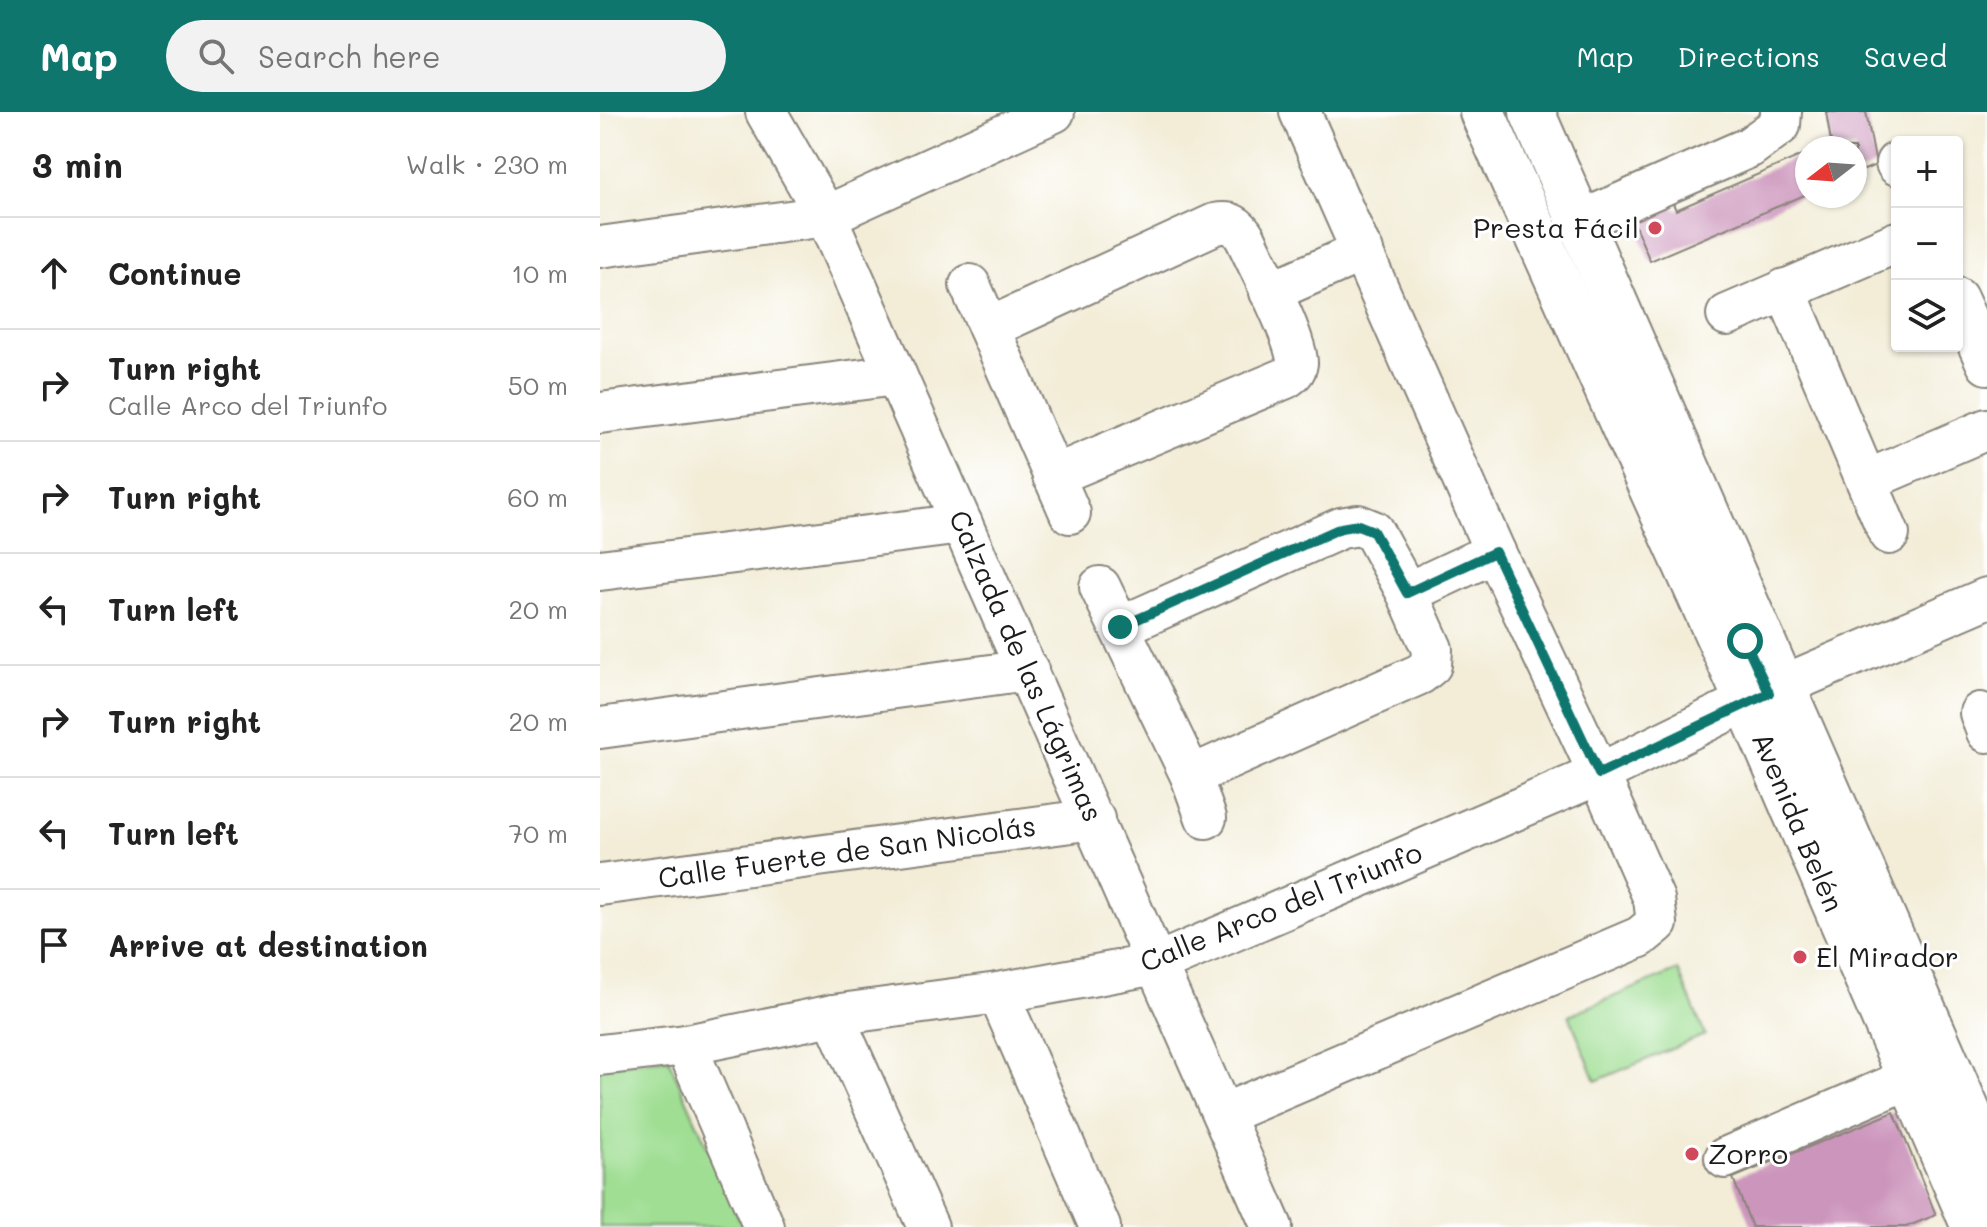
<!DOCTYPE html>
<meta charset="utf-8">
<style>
:root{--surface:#fff;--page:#f2f2f2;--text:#222;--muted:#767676;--line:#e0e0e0;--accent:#0f766e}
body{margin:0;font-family:Mali,sans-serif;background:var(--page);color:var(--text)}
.controls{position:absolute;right:24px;top:24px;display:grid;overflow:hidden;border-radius:8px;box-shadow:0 2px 6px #0004}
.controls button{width:72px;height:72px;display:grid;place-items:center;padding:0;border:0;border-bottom:2px solid var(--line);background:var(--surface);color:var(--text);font:40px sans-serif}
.compass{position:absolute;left:1195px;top:24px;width:72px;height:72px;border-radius:50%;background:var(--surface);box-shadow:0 2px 6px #0004;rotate:253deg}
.stop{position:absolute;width:24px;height:24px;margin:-18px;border:6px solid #0f766e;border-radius:50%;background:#fff}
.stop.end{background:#0f766e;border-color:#fff;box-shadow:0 2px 8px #0008}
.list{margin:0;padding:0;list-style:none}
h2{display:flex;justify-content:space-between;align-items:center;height:104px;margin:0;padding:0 32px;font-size:34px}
h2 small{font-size:26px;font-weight:400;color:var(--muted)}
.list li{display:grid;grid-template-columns:52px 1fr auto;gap:24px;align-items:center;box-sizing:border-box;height:112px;padding:0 32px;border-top:2px solid var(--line)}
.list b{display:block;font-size:30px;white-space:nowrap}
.list p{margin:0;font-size:26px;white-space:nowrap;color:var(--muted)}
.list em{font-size:26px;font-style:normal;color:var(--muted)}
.icon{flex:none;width:44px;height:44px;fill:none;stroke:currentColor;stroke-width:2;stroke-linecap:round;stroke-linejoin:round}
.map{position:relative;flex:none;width:1387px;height:1115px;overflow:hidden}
header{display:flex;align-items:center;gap:48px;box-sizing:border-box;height:112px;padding:0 40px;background:var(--accent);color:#fff}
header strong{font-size:38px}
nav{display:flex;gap:44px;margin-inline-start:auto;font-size:28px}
.search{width:560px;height:72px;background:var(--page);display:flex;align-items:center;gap:20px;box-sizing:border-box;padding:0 28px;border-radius:44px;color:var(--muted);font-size:30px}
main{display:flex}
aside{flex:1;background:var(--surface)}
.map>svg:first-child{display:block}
.green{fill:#9fde93;stroke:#5e7d58;stroke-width:2}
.building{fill:#cc95bc}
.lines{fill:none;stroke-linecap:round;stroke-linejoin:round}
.minor-casing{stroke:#88847a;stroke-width:44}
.major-casing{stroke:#88847a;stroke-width:48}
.minor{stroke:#fff;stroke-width:40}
.major{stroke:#fff;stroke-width:44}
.route{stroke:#0f766e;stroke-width:10}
.poi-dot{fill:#d1495b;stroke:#fff;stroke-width:3}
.labels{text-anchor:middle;stroke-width:6;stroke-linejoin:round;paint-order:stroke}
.poi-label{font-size:28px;fill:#1c1c1c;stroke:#fff;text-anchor:start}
.street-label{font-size:28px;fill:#1c1c1c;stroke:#fff}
</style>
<header>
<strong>Map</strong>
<div class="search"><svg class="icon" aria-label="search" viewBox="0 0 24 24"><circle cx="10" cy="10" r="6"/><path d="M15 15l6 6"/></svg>Search here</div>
<nav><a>Map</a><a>Directions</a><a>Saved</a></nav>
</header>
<main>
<aside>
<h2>3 min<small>Walk · 230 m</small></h2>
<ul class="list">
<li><svg class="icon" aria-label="ahead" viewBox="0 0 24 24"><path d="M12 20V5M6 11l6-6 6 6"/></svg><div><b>Continue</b></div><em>10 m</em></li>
<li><svg class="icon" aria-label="right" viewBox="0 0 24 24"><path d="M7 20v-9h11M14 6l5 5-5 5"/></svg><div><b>Turn right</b><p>Calle Arco del Triunfo</p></div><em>50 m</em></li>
<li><svg class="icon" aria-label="right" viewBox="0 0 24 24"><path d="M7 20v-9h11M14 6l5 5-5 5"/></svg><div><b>Turn right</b></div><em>60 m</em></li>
<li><svg class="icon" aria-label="left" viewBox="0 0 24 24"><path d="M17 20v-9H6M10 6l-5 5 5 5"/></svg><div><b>Turn left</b></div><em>20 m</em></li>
<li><svg class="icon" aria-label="right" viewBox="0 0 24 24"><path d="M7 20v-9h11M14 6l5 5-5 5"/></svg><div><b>Turn right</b></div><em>20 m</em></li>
<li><svg class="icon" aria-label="left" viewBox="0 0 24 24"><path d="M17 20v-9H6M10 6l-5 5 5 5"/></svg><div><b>Turn left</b></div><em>70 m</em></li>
<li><svg class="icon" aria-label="arrive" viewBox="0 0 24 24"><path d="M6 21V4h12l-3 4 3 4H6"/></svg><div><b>Arrive at destination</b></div></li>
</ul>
</aside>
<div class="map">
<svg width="1387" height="1115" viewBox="0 0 1387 1115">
<rect width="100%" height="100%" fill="#fff"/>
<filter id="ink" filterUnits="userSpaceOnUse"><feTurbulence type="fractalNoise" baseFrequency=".0125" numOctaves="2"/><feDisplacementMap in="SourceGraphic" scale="16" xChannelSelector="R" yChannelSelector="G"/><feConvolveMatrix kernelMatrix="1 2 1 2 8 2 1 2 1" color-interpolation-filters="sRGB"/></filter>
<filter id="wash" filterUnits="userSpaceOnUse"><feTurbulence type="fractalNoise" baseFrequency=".006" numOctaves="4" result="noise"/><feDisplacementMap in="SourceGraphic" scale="32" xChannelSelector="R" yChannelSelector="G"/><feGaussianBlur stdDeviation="1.8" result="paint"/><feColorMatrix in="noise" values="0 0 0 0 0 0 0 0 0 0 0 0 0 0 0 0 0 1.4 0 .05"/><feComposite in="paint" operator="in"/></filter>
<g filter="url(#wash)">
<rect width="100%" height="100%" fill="#f3edd8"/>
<!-- green -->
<g class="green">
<path d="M1078,858l27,65 -109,46 -27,-66z"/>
<path d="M68,946l75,169h-143v-160z"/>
</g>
<g id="blocks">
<!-- building -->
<g class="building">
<path d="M1226,0h40l10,53 -21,9v-26h-37l13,-6z"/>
<path d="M1207,41v41l-157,67 -20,-47 40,-17 6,13z"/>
<path d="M1294,1000l42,103 -30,12h-154l-19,-49z"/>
</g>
</g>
</g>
<g filter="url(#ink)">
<use href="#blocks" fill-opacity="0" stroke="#88847a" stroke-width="2"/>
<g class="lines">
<!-- minor casing -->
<g class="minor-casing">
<g id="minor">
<path d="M166,0l60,104 446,1011"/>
<path d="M1296,51l1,2"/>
<path d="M981,109l169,-74 30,-22 1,-13"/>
<path d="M0,135l226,-31 228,-104"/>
<path d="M370,173l100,228"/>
<path d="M1185,177l104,245"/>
<path d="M670,180l93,-41"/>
<path d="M1357,186l30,66"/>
<path d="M1127,203l170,-73"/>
<path d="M389,216l226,-104c16,-3 23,1 31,15 12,27 51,99 51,124 -1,8 -5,11 -11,15l-233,98"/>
<path d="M0,301l296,-38"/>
<path d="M1268,368l119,-51"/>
<path d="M0,458l362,-46"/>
<path d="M500,475l91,189 15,42"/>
<path d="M807,481l88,-41"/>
<path d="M520,515l221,-99 17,-3 15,6 34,62 25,56 -1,16 -11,9 -229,102"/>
<path d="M1380,601l7,19"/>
<path d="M0,616l428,-58"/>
<path d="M0,773l494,-66"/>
<path d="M398,881l102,234"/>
<path d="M233,903l95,212"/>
<path d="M86,933l78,182"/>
<path d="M0,943l86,-10 147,-30 165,-22 158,-29 443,-190 148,-73 240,-103"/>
<path d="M624,1002l416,-177 17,-14 -3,-24 -55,-125 -104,-222 -195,-440"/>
<path d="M1358,1014l29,66"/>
<path d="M1125,1046l183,-79"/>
</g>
</g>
<!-- major casing -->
<g class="major-casing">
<g id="major">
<path d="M882,0l265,589 227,526"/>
<path d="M932,0l455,1043"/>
</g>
</g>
<!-- minor -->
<use href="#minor" class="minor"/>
<!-- major -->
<use href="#major" class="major"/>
</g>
</g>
<g class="lines" filter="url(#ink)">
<!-- route -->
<path class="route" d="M520,515l221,-99 17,-3 15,6 34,62 88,-41 104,222 170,-81 -24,-52"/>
</g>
<!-- markers -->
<g class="poi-dot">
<circle cx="1055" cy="116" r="8"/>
<circle cx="1200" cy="845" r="8"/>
<circle cx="1092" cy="1042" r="8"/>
</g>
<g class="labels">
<!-- poi labels -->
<g class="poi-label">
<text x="1039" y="126" text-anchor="end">Presta Fácil</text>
<text x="1216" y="855">El Mirador</text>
<text x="1108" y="1052">Zorro</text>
</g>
<!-- street labels -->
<g class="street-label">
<text transform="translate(426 554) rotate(66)" y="10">Calzada de las Lágrimas</text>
<text transform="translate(1198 710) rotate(67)" y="10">Avenida Belén</text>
<text transform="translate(247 740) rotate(-8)" y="10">Calle Fuerte de San Nicolás</text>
<text transform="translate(681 795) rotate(-22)" y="10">Calle Arco del Triunfo</text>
</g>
</g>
</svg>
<div class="controls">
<button>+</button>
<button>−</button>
<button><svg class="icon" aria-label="layers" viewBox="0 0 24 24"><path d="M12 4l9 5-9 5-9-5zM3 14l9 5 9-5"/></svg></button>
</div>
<svg class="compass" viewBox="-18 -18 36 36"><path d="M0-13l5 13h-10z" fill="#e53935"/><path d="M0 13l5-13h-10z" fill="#767676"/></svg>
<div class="stop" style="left:1145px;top:529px"></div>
<div class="stop end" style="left:520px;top:515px"></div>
</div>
</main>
